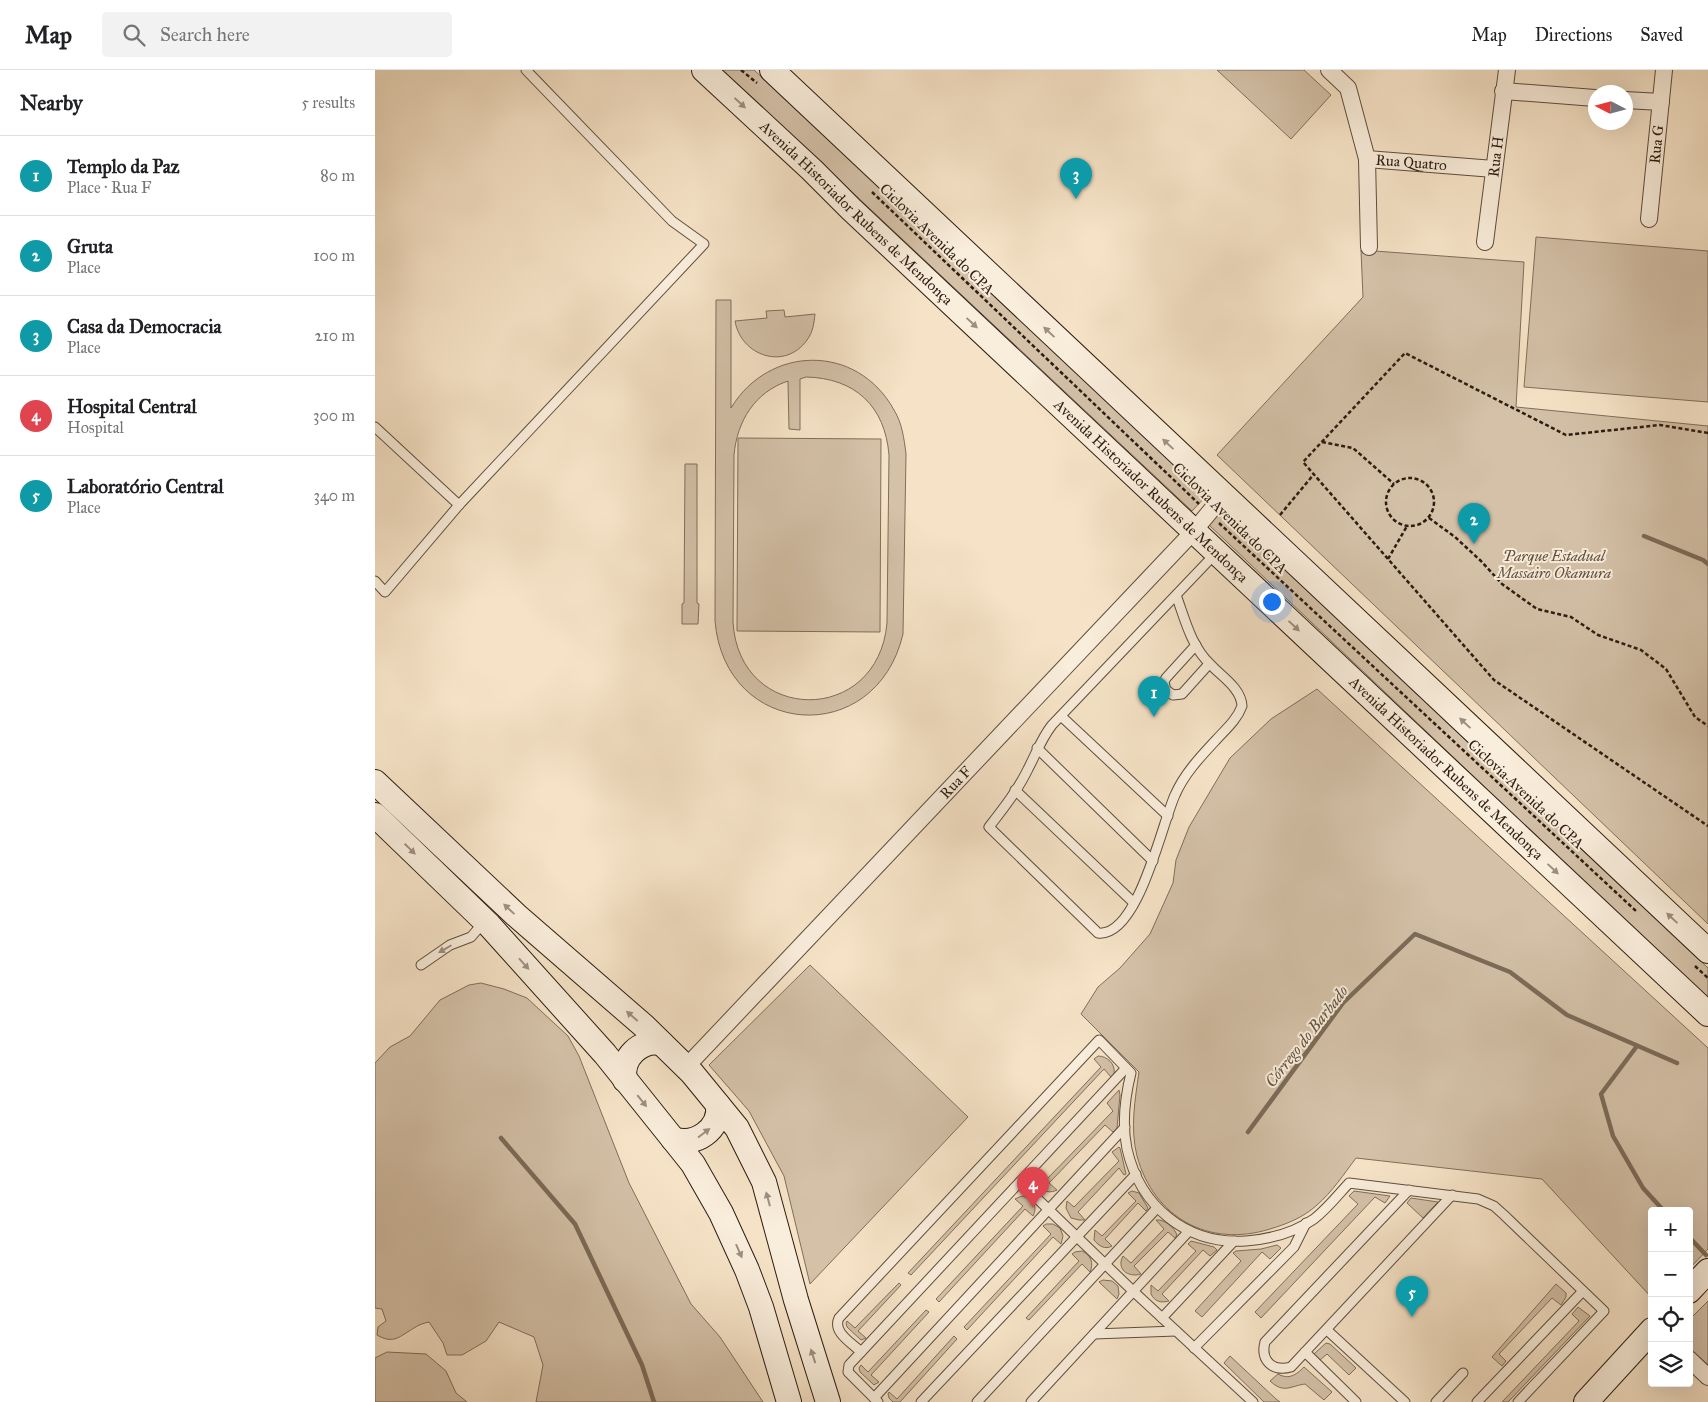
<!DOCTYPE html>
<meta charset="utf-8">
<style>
:root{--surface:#fff;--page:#f2f2f2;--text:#202124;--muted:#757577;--line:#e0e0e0;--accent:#db2777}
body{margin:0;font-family:"IM FELL Great Primer",serif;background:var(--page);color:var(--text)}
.controls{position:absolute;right:15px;bottom:15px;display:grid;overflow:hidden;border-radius:5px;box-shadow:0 5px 20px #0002}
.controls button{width:45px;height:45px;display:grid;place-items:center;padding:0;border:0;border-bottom:1px solid var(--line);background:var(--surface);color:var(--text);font:25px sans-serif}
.compass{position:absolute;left:1213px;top:15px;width:45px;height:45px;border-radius:50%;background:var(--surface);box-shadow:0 5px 20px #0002;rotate:276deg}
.you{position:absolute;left:896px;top:531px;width:18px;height:18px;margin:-12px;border:4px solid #fff;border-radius:50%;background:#1a73e8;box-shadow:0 0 0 8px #1a73e833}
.badge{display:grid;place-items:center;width:32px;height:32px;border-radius:50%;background:var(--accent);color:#fff;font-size:16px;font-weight:700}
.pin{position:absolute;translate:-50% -41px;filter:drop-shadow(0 1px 2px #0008)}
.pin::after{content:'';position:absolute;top:26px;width:18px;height:15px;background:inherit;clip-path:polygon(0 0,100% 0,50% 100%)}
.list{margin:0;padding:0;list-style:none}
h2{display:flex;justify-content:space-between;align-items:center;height:65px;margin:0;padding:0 20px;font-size:21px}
h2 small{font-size:16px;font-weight:400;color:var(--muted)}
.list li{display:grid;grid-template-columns:32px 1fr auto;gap:15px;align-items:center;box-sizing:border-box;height:80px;padding:0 20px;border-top:1px solid var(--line)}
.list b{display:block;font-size:19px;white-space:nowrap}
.list p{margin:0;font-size:16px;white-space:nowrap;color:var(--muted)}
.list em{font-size:16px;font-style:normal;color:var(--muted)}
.icon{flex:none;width:28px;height:28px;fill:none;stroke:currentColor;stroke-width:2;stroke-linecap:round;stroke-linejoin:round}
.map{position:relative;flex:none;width:1333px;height:1332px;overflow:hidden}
header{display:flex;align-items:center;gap:30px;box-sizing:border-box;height:70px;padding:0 25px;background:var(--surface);border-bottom:1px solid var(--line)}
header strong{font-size:24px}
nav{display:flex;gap:28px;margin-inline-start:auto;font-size:18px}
.search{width:350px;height:45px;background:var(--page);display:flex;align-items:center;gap:12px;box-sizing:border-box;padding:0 18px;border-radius:5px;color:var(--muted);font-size:19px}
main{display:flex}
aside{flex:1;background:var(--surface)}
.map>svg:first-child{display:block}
.green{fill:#d4c1a8;stroke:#806e5c;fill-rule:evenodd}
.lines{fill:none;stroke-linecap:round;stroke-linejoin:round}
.stream{stroke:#7c6b59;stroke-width:4.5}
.lane-casing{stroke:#5e4e3e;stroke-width:11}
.street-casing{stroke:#5e4e3e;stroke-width:18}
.secondary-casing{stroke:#2c1c11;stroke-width:26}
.path{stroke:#2c1c11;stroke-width:2.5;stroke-dasharray:4 2.5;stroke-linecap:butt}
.lane{stroke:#f9eddb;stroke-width:9}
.street{stroke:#f9eddb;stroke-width:16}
.secondary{stroke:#f9eddb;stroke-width:24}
.oneway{fill:#9d8f80}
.labels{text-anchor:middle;stroke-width:4;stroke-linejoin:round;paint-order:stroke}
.street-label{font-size:15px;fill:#2c1c11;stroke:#f9eddb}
.park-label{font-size:15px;font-style:italic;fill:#5e4e3e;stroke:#f9eddb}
.water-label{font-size:16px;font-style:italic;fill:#615041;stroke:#f9eddb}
</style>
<header>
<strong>Map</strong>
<div class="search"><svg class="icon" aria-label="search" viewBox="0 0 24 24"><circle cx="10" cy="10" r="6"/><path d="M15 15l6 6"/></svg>Search here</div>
<nav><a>Map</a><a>Directions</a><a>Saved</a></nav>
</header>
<main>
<aside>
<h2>Nearby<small>5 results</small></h2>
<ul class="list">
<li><span class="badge" style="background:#0f9aa8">1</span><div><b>Templo da Paz</b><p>Place · Rua F</p></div><em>80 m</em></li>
<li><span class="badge" style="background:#0f9aa8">2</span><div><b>Gruta</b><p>Place</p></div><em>100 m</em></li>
<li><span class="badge" style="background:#0f9aa8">3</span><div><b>Casa da Democracia</b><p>Place</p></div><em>210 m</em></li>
<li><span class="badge" style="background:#e0444e">4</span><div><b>Hospital Central</b><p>Hospital</p></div><em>300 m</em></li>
<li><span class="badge" style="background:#0f9aa8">5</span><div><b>Laboratório Central</b><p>Place</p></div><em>340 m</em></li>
</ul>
</aside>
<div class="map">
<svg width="1333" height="1332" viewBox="0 0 1333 1332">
<rect width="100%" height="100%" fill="#f6e3c7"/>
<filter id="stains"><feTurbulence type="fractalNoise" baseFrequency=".004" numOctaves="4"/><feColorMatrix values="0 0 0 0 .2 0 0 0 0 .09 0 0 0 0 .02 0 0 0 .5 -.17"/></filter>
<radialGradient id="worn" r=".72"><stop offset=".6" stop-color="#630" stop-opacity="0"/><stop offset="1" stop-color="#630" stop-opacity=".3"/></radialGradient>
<!-- green -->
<g class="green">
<path d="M347,0h32l453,425 -15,16z"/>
<path d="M842,0h87l27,25 -40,44z"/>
<path d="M1161,167l172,14v151l-184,-15z"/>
<path d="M986,180l163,12 -8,145 192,19v498l-491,-469 146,-158z"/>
<path d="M341,230h15v108c38,-63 126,-65 163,2 8,13 10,28 12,44l-3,180c-27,115 -178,105 -188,-13zM431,307c49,1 79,29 83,78l-2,168c-9,103 -148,102 -154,-1l1,-167c3,-34 21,-63 54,-74l1,48 11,1v-51z"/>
<path d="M409,240l1,7 30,-3c-1,9 -2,18 -8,26 -22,31 -66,16 -72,-19l32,-3 -1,-7z"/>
<path d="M363,368l143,1 -1,193 -143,-1z"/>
<path d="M310,394h12v139l2,1 -1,20h-16v-20l2,-1z"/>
<path d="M846,440l487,458v31l-499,-474z"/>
<path d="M942,619l391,359v201l-19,20v-58h-37v87l-110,-119 -186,-21c-12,16 -24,34 -39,47 -13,12 -30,19 -47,24 -61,19 -116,-11 -133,-73 -7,-28 -2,-56 2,-84l-58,-58 17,-27 22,-19 30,-34 23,-51 3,-23 13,-33 41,-69 41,-39z"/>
<path d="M435,895l158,152 -158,167 -26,-108 -35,-65 -40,-46z"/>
<path d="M106,913l23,6 23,9 41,38 11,20 50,127 62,121 29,33 43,65h-227l7,-37 -9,-28 -35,-15 -13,19 -24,14h-15l-4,-12 -14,-21c-5,1 -11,3 -15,6 -14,8 -20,17 -37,7l1,-8 8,-6 -4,-12 -7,-1v-245l15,-16 20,-11 30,-36 29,-15z"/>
<path d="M723,986c9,0 18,8 16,18l-3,3 -7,-8 -193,206 -3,-2 193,-206 -7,-8z"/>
<path d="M744,1020l1,5 -3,33 -4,4 -8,-7 -56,58 8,7c-12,6 -26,-4 -19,-17l8,7 67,-69 -6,-8z"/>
<path d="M744,1077l1,1 6,26 -2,1 -5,-7 -41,44 7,8h-6l-8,-2 -5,-10 1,-7 7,6 45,-46 -7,-9z"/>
<path d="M757,1121l7,2 9,15 -2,3 -8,-8 -33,36 7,7c-7,4 -13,0 -18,-6l1,-10 7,6 34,-35 -8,-8z"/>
<path d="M979,1121l36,5 -5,7 -10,-6 -114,121 -6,-6 103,-108 -9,-8z"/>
<path d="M647,1126c11,2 16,10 11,20l-8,-7 -86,93 -3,-3 87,-93 -8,-7z"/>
<path d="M1036,1128l27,4 -15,16 -16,-15z"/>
<path d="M781,1150c8,-1 18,7 21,15l-2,3 -7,-6 -34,34 7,8c-13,4 -25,-5 -18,-18l8,7 33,-34z"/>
<path d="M671,1154h7l7,4 3,8 -2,8 -8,-7 -86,93 -3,-3 87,-93 -8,-8z"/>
<path d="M816,1171l23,6 3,3 -7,6 -7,-6 -41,44 7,7c-8,2 -14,1 -18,-7v-9l7,6 38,-40 -8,-7z"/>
<path d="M902,1175l4,3 -11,11 -8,-7 -60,65 -7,-6 46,-50 -8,-8 3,-2 25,-2z"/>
<path d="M707,1181c9,4 12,12 8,21l-8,-8 -53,56 -3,-2 53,-57 -7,-7 3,-2z"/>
<path d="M728,1210l9,1 6,5 1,8 -2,5 -18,-17z"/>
<path d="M524,1213l2,2 -43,46 8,7 -5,2 -14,-13 -1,-4 1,-2 8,7z"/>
<path d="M1181,1214l10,9v4l-5,8 -9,-7 -53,56 7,7 -4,5 -10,-9z"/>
<path d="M1333,1231v64l-19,-17v-28z"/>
<path d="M1203,1237l12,9 -82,86h-6l77,-81 -7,-7z"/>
<path d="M551,1240l3,2 -58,63 8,7 -5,3 -14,-13 -1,-4 2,-3 7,7z"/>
<path d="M579,1266l3,3 -57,63h-7l-4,-4 -1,-4 1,-2 8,7z"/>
<path d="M951,1273l4,1 26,24 -7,7 -22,-21 -7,6 -6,-6z"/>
<path d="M12,1282l39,2 20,17 10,22 11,9h-92v-44z"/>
<path d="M855,1286l46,43 4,3h-16l-40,-39z"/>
<path d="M929,1297l28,25 -8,8 -19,-16c-15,2 -21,10 -35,-3l8,-7c11,6 18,1 26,-7z"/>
</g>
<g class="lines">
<!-- stream -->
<g class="stream">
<path d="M1269,466l59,24 5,4"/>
<path d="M1262,976l-36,48 12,42 30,52 21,23"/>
<path d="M873,1062l95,-129 72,-69 95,38 57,43 110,48"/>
<path d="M126,1068l74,86 67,141 12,37"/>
<path d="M1314,1167l17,18"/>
</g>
<!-- lane casing -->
<g class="lane-casing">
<g id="lane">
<path d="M0,357l84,78 -74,87 -10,-11"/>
<path d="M84,435l245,-261 -32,-23 -146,-151"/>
<path d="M801,525c9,24 15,51 34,69 12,13 31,24 32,42 -5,14 -17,24 -26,34 -15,16 -32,34 -41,55 -13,28 -37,143 -77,138l-109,-106c14,-18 29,-37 39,-58 8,-15 13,-30 24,-44l164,-172"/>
<path d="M821,575l-30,33 -2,4 2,8 7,5 9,-1 27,-30"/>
<path d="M686,646l107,100"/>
<path d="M662,678l116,113"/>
<path d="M640,720l119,113"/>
<path d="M46,895l29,-20 21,-8 13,-15"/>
<path d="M645,1112l113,109 120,111"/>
<path d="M1034,1120l-144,152c-5,19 8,30 26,25l161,-172"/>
<path d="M787,1248l72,-77"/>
<path d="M952,1260l78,72"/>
<path d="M719,1264l82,-3"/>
<path d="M819,1278l100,-101 12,-24"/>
<path d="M486,1282c-9,-9 -29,-20 -22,-34l260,-278 32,33c-6,24 -9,52 -4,76 13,57 59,96 119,92 24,-2 48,-8 68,-22 13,-10 24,-24 35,-36l129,16 16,7 10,9 100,96 -86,91"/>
<path d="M930,1282l51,50"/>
<path d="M499,1328l251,-271"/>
<path d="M503,1332l-30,-30 1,-7 277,-297"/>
<path d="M546,1332l215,-228"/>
<path d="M602,1332l180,-194"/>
<path d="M656,1332l158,-171"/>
<path d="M1061,1332l27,-29"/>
<path d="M1102,1332l106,-111"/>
</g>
</g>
<!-- street casing -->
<g class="street-casing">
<g id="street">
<path id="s1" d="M954,0l19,18 19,71 127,10"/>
<path d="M1128,21l92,7"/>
<path d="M1250,30l36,2"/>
<path d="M992,89l2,88"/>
<path id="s2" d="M1274,149l15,-149"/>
<path id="s3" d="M1110,172l22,-172"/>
<path id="s4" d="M311,997l507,-535 30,-36"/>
<path d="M1314,1289l19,18"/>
</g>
</g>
<!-- secondary casing -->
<g class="secondary-casing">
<g id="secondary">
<path id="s5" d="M329,0l108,100 39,39 857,805"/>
<path d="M397,0l936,881"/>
<path d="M0,712l141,133 128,111 48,47 45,55 27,54 32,118 32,102"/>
<path d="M0,745l114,110 116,129 88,110 28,49 26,57 14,37 28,95"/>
<path d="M250,1010c-5,-22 16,-41 36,-37"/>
<path d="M298,1069c22,8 48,-10 45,-34"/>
<path d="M1314,1221l19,-20"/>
<path d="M1211,1332l66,-72"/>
</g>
</g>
<!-- path -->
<g class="path">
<path d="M366,0l16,13"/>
<path d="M497,122l327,312"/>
<path d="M1333,363l-48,-8 -94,10 -161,-82 -102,109 191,218 214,146"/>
<path d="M947,372l31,6 41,36"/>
<circle cx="1035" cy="432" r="24"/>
<path d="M905,445l34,-41"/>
<path d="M1054,448l26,19 26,24 21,23 35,25 34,8 27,18 43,15 25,19 29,48 13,9"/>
<path d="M844,453l417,388"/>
<path d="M1013,489l19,-33"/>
<path d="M1320,896l13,12"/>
</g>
<!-- lane -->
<use href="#lane" class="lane"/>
<!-- street -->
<use href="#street" class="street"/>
<!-- secondary -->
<use href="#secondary" class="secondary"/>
</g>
<!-- one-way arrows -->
<defs><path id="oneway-solid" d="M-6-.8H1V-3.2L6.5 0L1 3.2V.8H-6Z" transform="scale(1.25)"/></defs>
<g class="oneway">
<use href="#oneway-solid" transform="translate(365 33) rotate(43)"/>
<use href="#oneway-solid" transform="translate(597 253) rotate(43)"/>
<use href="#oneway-solid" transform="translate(674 262) rotate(-137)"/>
<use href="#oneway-solid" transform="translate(793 374) rotate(-137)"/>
<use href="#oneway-solid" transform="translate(919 556) rotate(43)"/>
<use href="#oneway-solid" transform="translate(1090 653) rotate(-137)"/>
<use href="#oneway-solid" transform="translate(35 779) rotate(44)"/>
<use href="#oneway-solid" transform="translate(1178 799) rotate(43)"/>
<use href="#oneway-solid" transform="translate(134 839) rotate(-137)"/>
<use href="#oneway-solid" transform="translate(1297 848) rotate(-137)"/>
<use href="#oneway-solid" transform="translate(70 879) rotate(150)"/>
<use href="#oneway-solid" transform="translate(149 894) rotate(48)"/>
<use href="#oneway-solid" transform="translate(257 946) rotate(-139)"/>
<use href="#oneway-solid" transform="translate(267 1031) rotate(51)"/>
<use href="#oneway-solid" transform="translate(329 1063) rotate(-37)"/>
<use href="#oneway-solid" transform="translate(393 1129) rotate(-105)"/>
<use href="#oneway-solid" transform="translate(364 1181) rotate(66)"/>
<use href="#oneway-solid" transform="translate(438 1286) rotate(-108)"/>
</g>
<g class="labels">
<!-- street labels -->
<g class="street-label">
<text dy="5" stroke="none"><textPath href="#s2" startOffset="75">Rua G</textPath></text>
<text dy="5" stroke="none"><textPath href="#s3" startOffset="86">Rua H</textPath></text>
<text dy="5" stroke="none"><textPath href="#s1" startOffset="144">Rua Quatro</textPath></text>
<text dy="5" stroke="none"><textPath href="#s5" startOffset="209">Avenida Historiador Rubens de Mendonça</textPath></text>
<text transform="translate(562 169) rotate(44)" y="5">Ciclovia Avenida do CPA</text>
<text dy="5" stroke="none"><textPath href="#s5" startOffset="614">Avenida Historiador Rubens de Mendonça</textPath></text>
<text transform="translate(855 448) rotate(44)" y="5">Ciclovia Avenida do CPA</text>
<text dy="5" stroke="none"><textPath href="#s5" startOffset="1019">Avenida Historiador Rubens de Mendonça</textPath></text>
<text dy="5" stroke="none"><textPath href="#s4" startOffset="392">Rua F</textPath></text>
<text transform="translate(1151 724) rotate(43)" y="5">Ciclovia Avenida do CPA</text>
</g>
<!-- park labels -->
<g class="park-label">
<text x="1179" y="491">Parque Estadual<tspan x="1179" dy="17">Massairo Okamura</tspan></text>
</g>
<!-- water labels -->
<g class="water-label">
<text transform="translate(931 966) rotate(-52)" y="6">Córrego do Barbado</text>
</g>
</g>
<rect width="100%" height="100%" filter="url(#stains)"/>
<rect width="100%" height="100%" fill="url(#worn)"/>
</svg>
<div class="controls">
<button>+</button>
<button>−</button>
<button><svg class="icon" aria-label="locate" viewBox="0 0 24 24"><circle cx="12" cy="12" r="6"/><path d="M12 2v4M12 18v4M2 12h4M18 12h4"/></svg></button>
<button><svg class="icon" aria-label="layers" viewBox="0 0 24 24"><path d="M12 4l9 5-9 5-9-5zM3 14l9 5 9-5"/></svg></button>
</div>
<svg class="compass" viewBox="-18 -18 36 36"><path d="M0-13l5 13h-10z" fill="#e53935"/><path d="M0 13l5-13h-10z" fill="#757577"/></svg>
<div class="you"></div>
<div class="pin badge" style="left:779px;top:647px;background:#0f9aa8">1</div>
<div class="pin badge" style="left:1099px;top:474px;background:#0f9aa8">2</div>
<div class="pin badge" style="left:701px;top:129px;background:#0f9aa8">3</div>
<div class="pin badge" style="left:658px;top:1138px;background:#e0444e">4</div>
<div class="pin badge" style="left:1037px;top:1247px;background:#0f9aa8">5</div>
</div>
</main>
